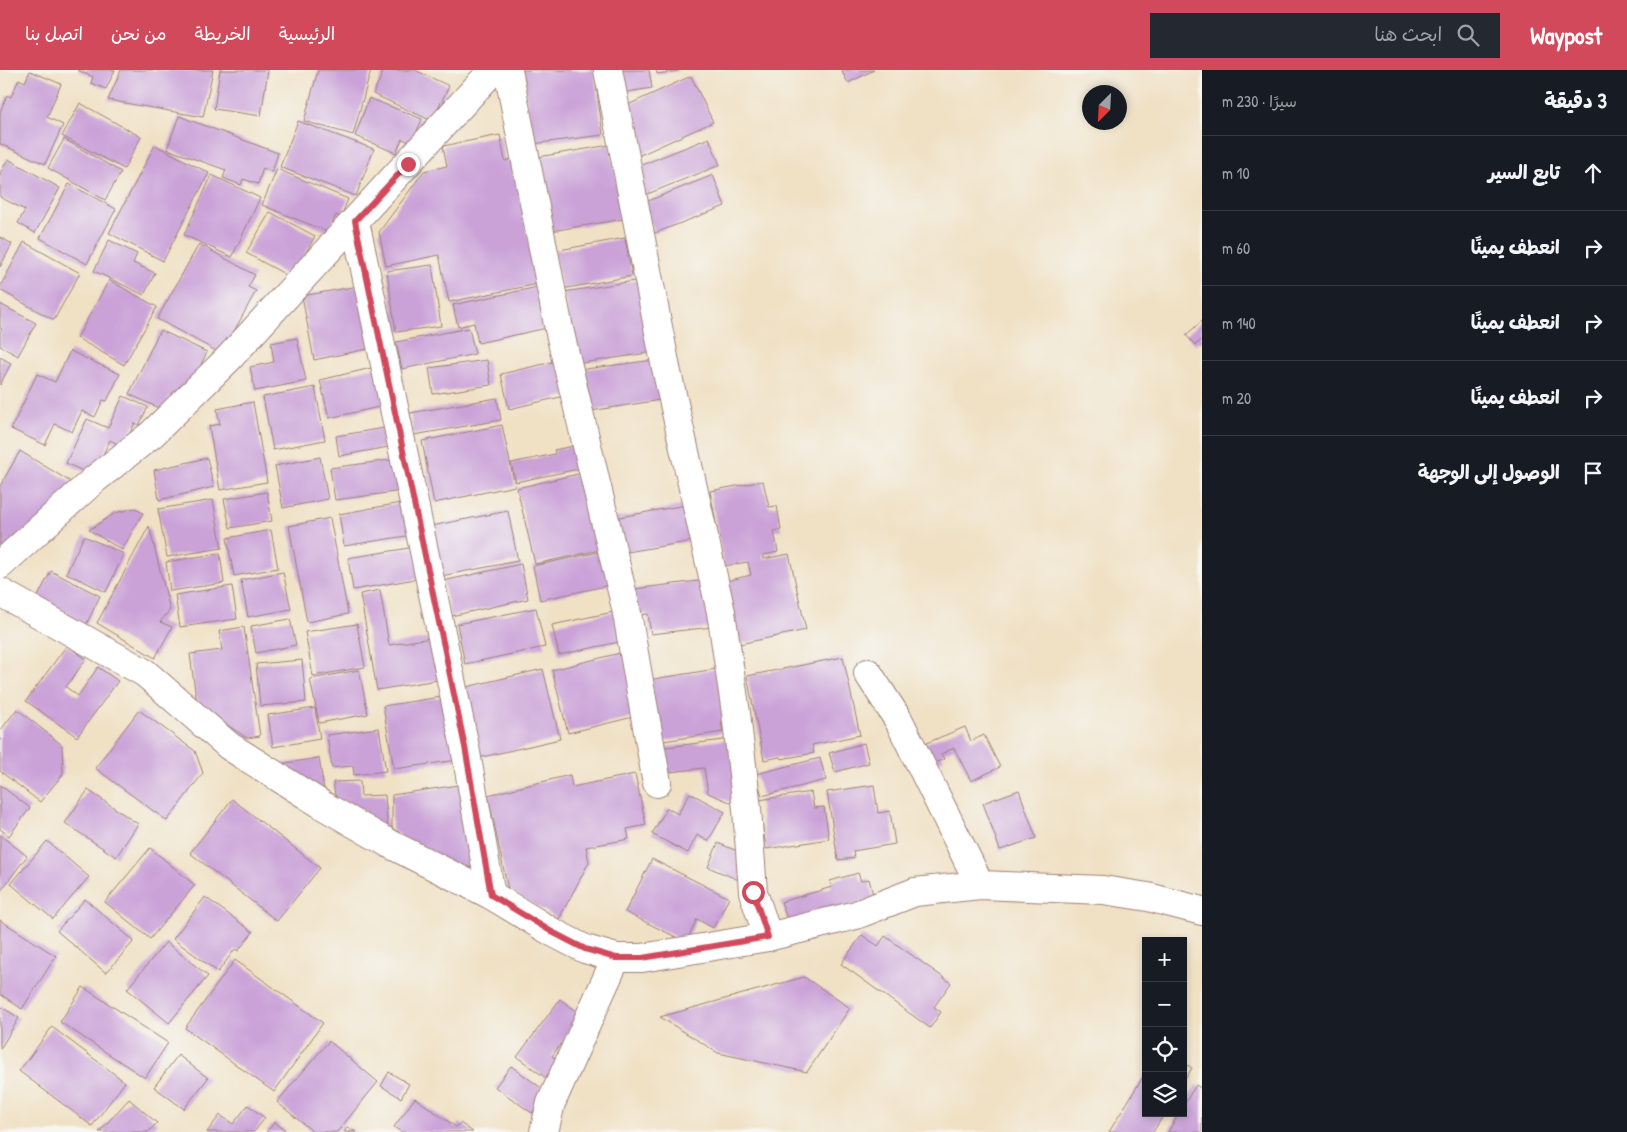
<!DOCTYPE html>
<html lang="ar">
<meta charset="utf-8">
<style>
:root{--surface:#171b24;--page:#242831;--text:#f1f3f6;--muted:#9ea1a6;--line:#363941;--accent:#d1495b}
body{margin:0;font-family:"Patrick Hand","Playpen Sans Arabic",sans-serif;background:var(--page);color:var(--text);direction:rtl}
.controls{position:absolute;right:15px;bottom:15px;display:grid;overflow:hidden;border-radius:0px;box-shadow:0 2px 8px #0003}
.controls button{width:45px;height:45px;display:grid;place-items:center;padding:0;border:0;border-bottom:1px solid var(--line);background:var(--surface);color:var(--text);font:25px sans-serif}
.compass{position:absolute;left:1082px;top:15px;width:45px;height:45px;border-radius:50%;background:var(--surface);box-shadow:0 2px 8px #0003;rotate:204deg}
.stop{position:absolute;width:15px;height:15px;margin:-11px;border:4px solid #d1495b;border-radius:50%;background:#fff}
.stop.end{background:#d1495b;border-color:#fff;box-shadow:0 1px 5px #0008}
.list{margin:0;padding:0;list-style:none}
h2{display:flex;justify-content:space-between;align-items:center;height:65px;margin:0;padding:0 20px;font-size:21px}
h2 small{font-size:16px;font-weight:400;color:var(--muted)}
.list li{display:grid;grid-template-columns:32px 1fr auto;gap:15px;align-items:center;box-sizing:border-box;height:75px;padding:0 20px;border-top:1px solid var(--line)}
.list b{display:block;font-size:19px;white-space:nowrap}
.list em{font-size:16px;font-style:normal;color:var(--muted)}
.icon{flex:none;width:28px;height:28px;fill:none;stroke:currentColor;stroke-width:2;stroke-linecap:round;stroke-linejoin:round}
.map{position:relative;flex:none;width:1202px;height:1062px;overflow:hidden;direction:ltr}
header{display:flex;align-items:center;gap:30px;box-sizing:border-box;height:70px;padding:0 25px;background:var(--accent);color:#fff}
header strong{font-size:24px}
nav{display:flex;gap:28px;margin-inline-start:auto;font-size:18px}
.search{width:350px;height:45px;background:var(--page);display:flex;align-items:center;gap:12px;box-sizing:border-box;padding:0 18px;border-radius:0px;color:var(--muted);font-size:19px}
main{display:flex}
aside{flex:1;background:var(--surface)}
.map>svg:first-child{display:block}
.building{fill:#caa2d8}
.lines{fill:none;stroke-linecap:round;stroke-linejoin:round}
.minor-casing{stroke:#9d8078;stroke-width:30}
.minor{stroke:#fff;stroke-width:28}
.route{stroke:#d1495b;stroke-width:6}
</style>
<header>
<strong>Waypost</strong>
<div class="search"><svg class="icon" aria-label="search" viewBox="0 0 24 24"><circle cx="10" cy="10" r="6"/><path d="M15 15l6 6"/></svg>ابحث هنا</div>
<nav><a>الرئيسية</a><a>الخريطة</a><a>من نحن</a><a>اتصل بنا</a></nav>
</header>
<main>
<aside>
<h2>3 دقيقة<small>سيرًا · 230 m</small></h2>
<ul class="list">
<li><svg class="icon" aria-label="ahead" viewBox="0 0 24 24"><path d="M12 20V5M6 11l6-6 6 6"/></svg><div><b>تابع السير</b></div><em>10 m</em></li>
<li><svg class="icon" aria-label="right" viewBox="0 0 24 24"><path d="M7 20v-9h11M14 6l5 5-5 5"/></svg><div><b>انعطف يمينًا</b></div><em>60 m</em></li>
<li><svg class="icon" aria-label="right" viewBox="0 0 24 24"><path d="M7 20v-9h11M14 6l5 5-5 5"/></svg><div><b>انعطف يمينًا</b></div><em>140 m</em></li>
<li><svg class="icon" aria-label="right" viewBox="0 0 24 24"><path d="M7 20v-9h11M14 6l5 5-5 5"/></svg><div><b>انعطف يمينًا</b></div><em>20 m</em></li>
<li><svg class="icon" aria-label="arrive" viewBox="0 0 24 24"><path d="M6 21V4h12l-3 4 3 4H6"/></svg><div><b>الوصول إلى الوجهة</b></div></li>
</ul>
</aside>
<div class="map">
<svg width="1202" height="1062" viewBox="0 0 1202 1062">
<rect width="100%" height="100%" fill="#f6f6f2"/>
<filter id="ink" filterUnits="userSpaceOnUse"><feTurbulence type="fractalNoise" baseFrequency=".02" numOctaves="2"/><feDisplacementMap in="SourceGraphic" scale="10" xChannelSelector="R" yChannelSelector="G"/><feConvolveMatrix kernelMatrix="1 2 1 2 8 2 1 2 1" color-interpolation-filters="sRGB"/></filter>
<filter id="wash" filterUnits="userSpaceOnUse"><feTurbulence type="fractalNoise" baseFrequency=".0096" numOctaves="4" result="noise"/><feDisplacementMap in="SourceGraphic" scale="20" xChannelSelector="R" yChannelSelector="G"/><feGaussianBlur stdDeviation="1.12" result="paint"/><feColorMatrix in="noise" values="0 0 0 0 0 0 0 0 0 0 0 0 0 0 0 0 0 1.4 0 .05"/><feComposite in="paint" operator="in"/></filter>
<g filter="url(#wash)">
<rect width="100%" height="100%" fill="#f0e1c5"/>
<g id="blocks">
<!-- building -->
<g class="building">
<path d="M77,0h38l-9,19 -15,-6 2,-6z"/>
<path d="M121,0h92l-10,47 -95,-17z"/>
<path d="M220,0h48l-7,46 -47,-7z"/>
<path d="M318,0h53l-18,65 -49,-14z"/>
<path d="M384,0h31l34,16 -17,35 -59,-27z"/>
<path d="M523,0h71l9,65 -71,9z"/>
<path d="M611,0h38l3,18 -37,6z"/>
<path d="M656,0h23v1l-22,3z"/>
<path d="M841,0h33l-26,13z"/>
<path d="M30,1l31,13 -14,33 16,8 -18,39 -45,-20v-32l7,-17 4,2 8,-18 6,3z"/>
<path d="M691,6l22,46 -75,34 -21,-46z"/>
<path d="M369,28l53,21 -10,24 -10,-4 -6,14 -41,-17z"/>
<path d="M80,33l61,34 -17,32 -62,-33z"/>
<path d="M179,46l99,37 -6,19 -9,-4 -5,16 -15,-5 -2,6 -18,-7 3,-8 -59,-21z"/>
<path d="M298,51l76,28 -18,47 -76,-29z"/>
<path d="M500,65l5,26 7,-2 26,125 -89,18 -10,-47 -53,11 -7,-34 45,-61 23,-5 -4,-20z"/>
<path d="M709,68l11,27 -75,30 -11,-27z"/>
<path d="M64,69l57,33 -16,28 -57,-32z"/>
<path d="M155,75l54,28 -46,88 -54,-28z"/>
<path d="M610,75l14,74 -73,12 -13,-74z"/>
<path d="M8,89l52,29 -25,45 -17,-10 7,-13 -25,-13v-24z"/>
<path d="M277,99l71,30 -7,18 -5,-2 -8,17 -66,-27z"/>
<path d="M212,105l48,23 -28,59 -48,-22z"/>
<path d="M713,105l12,31 -70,27 -12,-30z"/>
<path d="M69,114l47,25 -29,55 -47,-26z"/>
<path d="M270,142l45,24 -23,42 -46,-25z"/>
<path d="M0,167l12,7 -12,23z"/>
<path d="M625,168l7,38 -70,13 -8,-38z"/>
<path d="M109,170l28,14 -4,9 22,10 -11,22 -50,-24z"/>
<path d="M24,172l56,31 -26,47 -54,-30v-3z"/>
<path d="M199,174l56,31 -7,12 8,4 -23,42 3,2 -16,18 -63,-34z"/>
<path d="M432,195l9,61 -45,6 -9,-61z"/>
<path d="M109,210l48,27 -33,58 -47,-27z"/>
<path d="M641,210l13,72 -78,12 -12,-72z"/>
<path d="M364,215l13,62 -63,13 -12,-64z"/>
<path d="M538,217l9,41 -69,15 -4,-20 -16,4 -5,-22z"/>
<path d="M0,234l36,19 -18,33 -18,-10v-14l2,-3 -2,-1z"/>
<path d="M1202,251v19l-7,5 -9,-10z"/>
<path d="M469,258l6,26 -73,15 -6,-27z"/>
<path d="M160,260l47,22 -20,42 -12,5 -5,-3 -7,14 -34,-16z"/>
<path d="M297,268l9,43 -51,10 -5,-24 24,-5 -3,-19z"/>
<path d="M70,281l50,23 -13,27 -4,-1 -8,17 -13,-6 -10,21 -17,-8 -10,21 -34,-16 26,-55 18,8z"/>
<path d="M0,287l11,6 -11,22z"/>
<path d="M565,289l8,35 -64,15 -8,-35z"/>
<path d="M487,290l4,25 -58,9 -4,-26z"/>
<path d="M654,290l6,40 -76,12 -6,-42z"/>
<path d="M380,296l8,39 -59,13 -9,-38z"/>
<path d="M315,317l10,53 -52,10 -10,-53z"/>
<path d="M123,326l25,11 -9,18 -4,-2 -12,24 -13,-7 -17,36 -27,-13 21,-44 21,9z"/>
<path d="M497,328l4,22 -87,15 -4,-22z"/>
<path d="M253,332l14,80 -47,8 -11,-64 11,-2 -3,-15z"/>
<path d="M502,355l13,61 -81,17 -12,-62z"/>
<path d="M390,357l4,19 -55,10 -3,-20z"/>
<path d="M583,374l5,23 -72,15 -5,-19 44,-9 -1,-4z"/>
<path d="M20,381l59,36 -79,73v-74z"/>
<path d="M320,387l8,42 -45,9 -8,-42z"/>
<path d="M207,388l7,29 -55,13 -5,-30z"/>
<path d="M398,389l4,32 -67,9 -5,-32z"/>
<path d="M591,401l18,77 -74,16 -18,-76z"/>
<path d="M763,411l6,26 8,-1 4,24 -7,1 4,21 -15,3v4l26,-5 17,76 -71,15 -9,-64 25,-6 -3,-13 -24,4 -14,-75z"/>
<path d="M267,422l5,29 -42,7 -6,-29z"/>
<path d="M213,430l9,48 -55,9 -9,-48z"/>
<path d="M406,432l6,33 -68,11 -5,-32z"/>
<path d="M686,435l7,36 -72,12 -7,-35z"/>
<path d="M135,438l8,5 -21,37 -33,-20 26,-17z"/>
<path d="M508,441l10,50 -77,15 -10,-50z"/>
<path d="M330,448l18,96 -41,8 -18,-96z"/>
<path d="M149,456l21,84 -10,12 12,5 -17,31 -58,-35z"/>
<path d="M271,460l7,38 -44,8 -7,-38z"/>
<path d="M84,466l40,18 -18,38 -40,-19z"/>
<path d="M415,477l6,31 -68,12 -5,-32z"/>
<path d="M608,480l7,34 -75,16 -7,-34z"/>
<path d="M220,483l4,30 -54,8 -4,-29z"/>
<path d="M521,494l7,35 -77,17 -8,-35z"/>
<path d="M51,501l49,25 -16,33 -50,-25z"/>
<path d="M283,502l8,37 -43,8 -7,-37z"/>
<path d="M706,510l6,47 -61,7 -3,-20 -11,1 -3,-26z"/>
<path d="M232,516l5,33 -57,8 -5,-32z"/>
<path d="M380,520l9,55 47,-8 7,42 -66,11 -17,-96z"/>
<path d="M536,538l9,39 -80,17 -8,-40z"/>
<path d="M622,540l6,30 -69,15 -7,-30z"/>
<path d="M290,549l6,26 -40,8 -5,-27z"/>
<path d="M357,554l8,43 -52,9 -8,-44z"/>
<path d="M244,557l16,109 -13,2 -50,-33 -7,-51 32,-4 -3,-19z"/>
<path d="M67,575l19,14 -20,28 12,9 20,-29 20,14 -41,56 -51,-36z"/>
<path d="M632,580l5,66 -69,17 -16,-63z"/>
<path d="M843,587l17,78 -48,10 2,8 -33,6 -1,-2 -16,3 -17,-84z"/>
<path d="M302,590l4,42 -46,4 -4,-42z"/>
<path d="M722,598l9,52 -10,2 2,10 -66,10 -9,-62z"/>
<path d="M543,599l17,70 -82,19 -16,-70z"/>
<path d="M359,600l9,44 -49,9 -9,-44z"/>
<path d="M447,626l11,64 -64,9 -11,-63z"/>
<path d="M315,638l5,31 -47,8 -5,-32z"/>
<path d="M17,639l45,36 1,29 -23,28 -40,-31v-40z"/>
<path d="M139,640l56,41 8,22 -36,48 -72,-53z"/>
<path d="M965,657l6,14 13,-6 16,32 -29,14 -17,-33 -13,6 3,5 -12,5 -8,-20z"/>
<path d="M379,658l7,43 -32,4 -1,-9 -21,2 -5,-33z"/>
<path d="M731,669l6,66 -29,-12 -4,-25 -42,5 -3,-25z"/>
<path d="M864,673l5,20 -34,9 -6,-19z"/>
<path d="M319,688l6,38 -59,-30z"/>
<path d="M820,688l6,22 -64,16 -6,-22z"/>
<path d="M635,704l11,51 -19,4 2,10 -43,8 3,15 -30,57 -51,-29 -20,-95 82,-20 2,12z"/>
<path d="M360,711l1,15 24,-1 3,37 -52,-31 -3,-19z"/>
<path d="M465,714l13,78 -19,12 -67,-44v-35z"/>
<path d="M0,715l30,23 -21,28 -9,-7z"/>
<path d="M874,715l4,28 12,-2 5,33 -42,7 1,7 -16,2 -11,-68z"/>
<path d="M88,720l50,34 -22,33 -51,-34z"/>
<path d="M1019,720l17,48 -36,12 -17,-47z"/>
<path d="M811,722l3,16 10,-1 5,32 -63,10 -7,-49z"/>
<path d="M690,723l35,19 -17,29 -11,-6 -9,18 -36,-19 15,-26 11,6z"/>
<path d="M232,729l88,69 -43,53 -87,-68z"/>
<path d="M0,765l27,21 -27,36z"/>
<path d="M47,771l42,36 -36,42 -42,-35z"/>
<path d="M718,773l24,10 -5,10 10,5 -6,13 -33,-14z"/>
<path d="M150,778l45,37 -45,54 -45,-37z"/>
<path d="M652,789l77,39 -16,30 -16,-9 -11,23 -61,-30z"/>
<path d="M858,803l3,8 8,-2 5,20 -86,23 -7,-20 51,-15 -2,-6z"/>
<path d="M205,827l48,35 -15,19 -3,-2 -17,23 -45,-33z"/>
<path d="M85,829l49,42 -28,32 -49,-42z"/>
<path d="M0,850l56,36 -34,53 -22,-15z"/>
<path d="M862,865l16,11 7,-10 66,47 -17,24 7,5 -11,16 -89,-64z"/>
<path d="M166,872l42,34 -39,47 -42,-34z"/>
<path d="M235,890l88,63 -49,69 -89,-64z"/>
<path d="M804,907l46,31 -43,64 -89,-19 -58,-36z"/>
<path d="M83,917l85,56 -23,35 -85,-56z"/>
<path d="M560,929l22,16 -30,41 7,5 -13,17 -29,-21z"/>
<path d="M0,936l19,12 -19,31z"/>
<path d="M52,957l73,55 -33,44 -73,-55z"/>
<path d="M329,971l49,41 -41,50h-24l-36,-30z"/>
<path d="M178,985l30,23 -24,31 -30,-22z"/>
<path d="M1183,992l9,6 -9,15z"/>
<path d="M511,996l36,26 -15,21 -37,-26z"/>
<path d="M389,1002l20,12 -8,14 -20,-12z"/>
<path d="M1146,1002v41h19l-12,19h-44z"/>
<path d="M1196,1015l6,4v43h-34l11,-19h4v-7z"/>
<path d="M415,1028l41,29 4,-4 13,9h-72l-7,-5z"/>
<path d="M129,1029l28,24 -9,9h-49z"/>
<path d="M248,1035l17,13 -11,14h-47l13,-17 13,9z"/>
<path d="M275,1052l12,10h-21z"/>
<path d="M347,1057l9,5h-12z"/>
</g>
</g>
</g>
<g filter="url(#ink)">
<use href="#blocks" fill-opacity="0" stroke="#9d8078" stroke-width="1"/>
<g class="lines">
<!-- minor casing -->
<g class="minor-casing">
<g id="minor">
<path d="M508,0l51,259 67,279 31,175"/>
<path d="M608,0l58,298 55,244 15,101 11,96 6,83 15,45"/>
<path d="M355,151l110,526 26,148"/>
<path d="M0,495l95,-86 57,-45 77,-76 264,-288"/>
<path d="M0,522l145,81 84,73 95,60 66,38 101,51 61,37 33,17 31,9h26l126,-21 88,-22 59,-23 65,-7 123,5 45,7 54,14"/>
<path d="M868,603l31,48 81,164"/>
<path d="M544,1062l7,-29 65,-145"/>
</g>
</g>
<!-- minor -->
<use href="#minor" class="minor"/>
</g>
</g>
<g class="lines" filter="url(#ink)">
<!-- route -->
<path class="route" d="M408,94l-53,57 110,526 26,148 61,37 33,17 31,9h26l126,-21 -15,-45"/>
</g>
</svg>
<div class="controls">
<button>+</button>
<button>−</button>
<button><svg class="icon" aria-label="locate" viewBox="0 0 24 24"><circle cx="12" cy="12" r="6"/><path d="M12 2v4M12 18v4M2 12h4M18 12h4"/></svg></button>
<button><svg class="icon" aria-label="layers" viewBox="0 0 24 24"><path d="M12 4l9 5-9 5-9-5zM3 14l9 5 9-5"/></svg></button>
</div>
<svg class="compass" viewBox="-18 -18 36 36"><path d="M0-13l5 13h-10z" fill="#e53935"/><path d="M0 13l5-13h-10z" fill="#9ea1a6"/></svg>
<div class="stop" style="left:753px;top:822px"></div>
<div class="stop end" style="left:408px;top:94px"></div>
</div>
</main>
